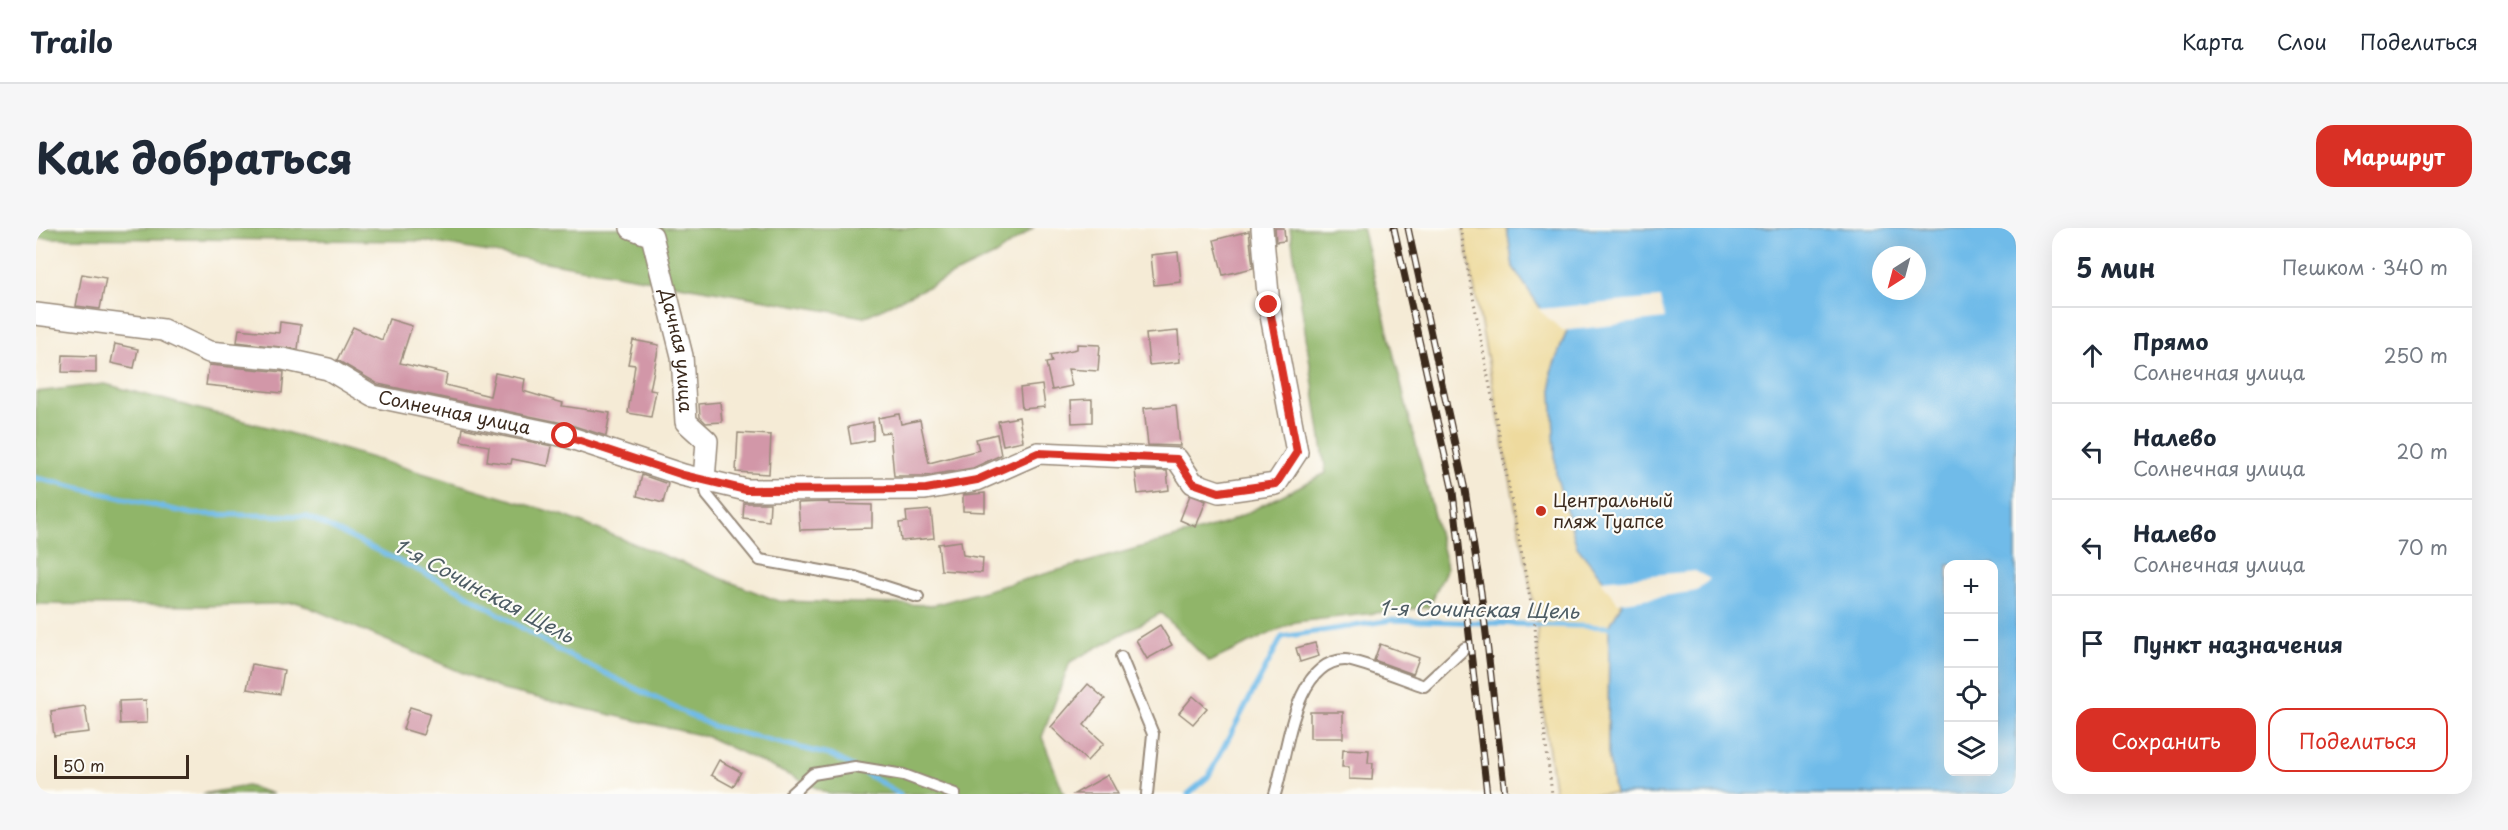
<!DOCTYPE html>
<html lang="ru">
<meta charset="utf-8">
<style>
:root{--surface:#fff;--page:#f6f6f7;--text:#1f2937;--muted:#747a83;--line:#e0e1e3;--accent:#d93025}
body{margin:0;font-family:"Playpen Sans",sans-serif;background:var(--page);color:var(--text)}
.controls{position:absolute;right:18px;bottom:18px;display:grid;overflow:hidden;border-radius:12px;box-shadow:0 6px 24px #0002}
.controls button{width:54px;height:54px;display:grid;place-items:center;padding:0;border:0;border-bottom:2px solid var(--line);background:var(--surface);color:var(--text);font:30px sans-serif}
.compass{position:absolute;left:1836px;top:18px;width:54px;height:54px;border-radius:50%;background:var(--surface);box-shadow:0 6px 24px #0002;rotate:216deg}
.scale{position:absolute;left:18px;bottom:15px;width:135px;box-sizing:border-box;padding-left:6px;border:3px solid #3b2a1e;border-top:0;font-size:16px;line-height:21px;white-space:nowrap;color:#3b2a1e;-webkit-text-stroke:4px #fdfcf7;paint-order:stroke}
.stop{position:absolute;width:18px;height:18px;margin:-14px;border:4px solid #d93025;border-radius:50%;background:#fff}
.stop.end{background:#d93025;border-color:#fff;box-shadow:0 2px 6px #0008}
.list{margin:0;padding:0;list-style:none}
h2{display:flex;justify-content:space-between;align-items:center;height:78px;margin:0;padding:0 24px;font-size:26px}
h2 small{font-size:20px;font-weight:400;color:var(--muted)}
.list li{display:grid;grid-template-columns:39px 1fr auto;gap:18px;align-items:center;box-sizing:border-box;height:96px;padding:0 24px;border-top:2px solid var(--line)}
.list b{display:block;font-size:22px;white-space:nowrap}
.list p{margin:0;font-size:20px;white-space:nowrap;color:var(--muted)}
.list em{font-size:20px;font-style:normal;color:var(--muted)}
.actions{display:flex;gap:12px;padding:18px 24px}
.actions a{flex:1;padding:14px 0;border:2px solid var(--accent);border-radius:18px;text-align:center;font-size:21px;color:var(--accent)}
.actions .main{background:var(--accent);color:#fff}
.icon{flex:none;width:33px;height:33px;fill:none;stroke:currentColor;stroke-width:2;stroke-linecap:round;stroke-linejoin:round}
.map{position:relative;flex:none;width:1980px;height:566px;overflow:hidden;border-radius:18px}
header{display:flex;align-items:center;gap:36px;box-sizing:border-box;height:84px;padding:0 30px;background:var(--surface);border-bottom:2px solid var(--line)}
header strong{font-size:28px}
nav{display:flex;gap:33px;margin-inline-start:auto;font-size:21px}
.intro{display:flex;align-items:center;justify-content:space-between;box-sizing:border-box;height:144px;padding:0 36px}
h1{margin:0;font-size:42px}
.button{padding:15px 27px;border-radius:18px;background:var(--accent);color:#fff;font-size:21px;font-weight:700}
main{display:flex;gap:36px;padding:0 36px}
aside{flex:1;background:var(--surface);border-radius:18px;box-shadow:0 6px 24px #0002}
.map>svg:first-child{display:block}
.forest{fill:#90b569;stroke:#667044;stroke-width:1.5}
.sand{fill:#eeda9e;stroke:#94825e;stroke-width:1.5}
.water{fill:#70bbe9;stroke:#567284;stroke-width:1.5;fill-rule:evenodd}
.pier{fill:#f5ebd6}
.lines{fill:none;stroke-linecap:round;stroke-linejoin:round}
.stream{stroke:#70bbe9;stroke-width:5}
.building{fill:#d297a8}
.lane-casing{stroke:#988a7a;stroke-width:14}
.street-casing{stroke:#988a7a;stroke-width:24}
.path{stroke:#988a7a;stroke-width:3;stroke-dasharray:1.5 4.5;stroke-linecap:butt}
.lane{stroke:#fff;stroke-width:10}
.street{stroke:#fff;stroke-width:21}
.rail-casing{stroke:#3b2a1e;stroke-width:7}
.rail{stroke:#fdfcf7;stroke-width:4.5;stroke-dasharray:14;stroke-linecap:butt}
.route{stroke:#d93025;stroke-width:8}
.poi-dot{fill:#c8321e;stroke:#fdfcf7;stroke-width:2}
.labels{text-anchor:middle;stroke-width:4.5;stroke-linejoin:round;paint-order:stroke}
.street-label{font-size:18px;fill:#3b2a1e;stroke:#fdfcf7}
.poi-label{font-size:18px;fill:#3b2a1e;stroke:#fdfcf7;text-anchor:start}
.water-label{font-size:20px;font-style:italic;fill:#4e5d65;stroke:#fdfcf7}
</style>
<header>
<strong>Trailo</strong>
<nav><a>Карта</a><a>Слои</a><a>Поделиться</a></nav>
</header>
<div class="intro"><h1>Как добраться</h1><a class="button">Маршрут</a></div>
<main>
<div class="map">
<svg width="1980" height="566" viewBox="0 0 1980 566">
<rect width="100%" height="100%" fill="#fdfcf7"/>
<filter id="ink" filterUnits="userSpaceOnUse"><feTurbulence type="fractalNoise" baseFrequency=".0167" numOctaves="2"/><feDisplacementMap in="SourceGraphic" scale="12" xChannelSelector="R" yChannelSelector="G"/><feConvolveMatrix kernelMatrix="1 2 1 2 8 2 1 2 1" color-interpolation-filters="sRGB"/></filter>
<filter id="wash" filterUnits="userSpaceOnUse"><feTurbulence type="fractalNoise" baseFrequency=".008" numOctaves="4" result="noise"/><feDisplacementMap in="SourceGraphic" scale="24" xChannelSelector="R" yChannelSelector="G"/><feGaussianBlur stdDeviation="1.35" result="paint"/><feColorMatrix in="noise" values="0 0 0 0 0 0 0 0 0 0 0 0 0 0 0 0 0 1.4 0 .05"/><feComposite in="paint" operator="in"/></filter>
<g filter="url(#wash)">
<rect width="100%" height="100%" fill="#f5ebd6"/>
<!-- forest -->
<g class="forest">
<path d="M0,0h997l-38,27 -131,62 -439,-76 -389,-3z"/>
<path d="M1254,0h72l85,340 -18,39 -134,15 -86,40 -48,-49 -91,49 -28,75 22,57h-235l-121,-57 -205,-47 -204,-87 -94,3 -169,-2v-212l69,-8 177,47 280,84 216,86 156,4 293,-82 99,-50z"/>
<path d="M211,558l26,8h-71z"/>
</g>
<!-- sand -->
<path class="sand" d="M1427,0h44l6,39 54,64 -16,41 71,231 -13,24 -1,126 7,41h-60l-16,-116 -2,-55z"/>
<!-- water -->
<path class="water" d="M1471,0h509v566h-401l-7,-41 1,-126 13,-24 -45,-56 -21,-72 -5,-103 16,-41 -26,-22 -28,-42zM1845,27h36v36h-36zM1912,337h46v207h-46z"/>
<!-- pier -->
<g class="pier">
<path d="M1624,70l5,21 -102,12 -25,-22z"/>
<path d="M1659,343l15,8 -13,12 -79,12 -18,-23z"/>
</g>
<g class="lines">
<!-- stream -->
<g class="stream">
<path d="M0,250l156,36 114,2 155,75 99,60 152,75 121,30 19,10"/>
<path d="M827,544l37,22"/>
<path d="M1152,566l20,-17 74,-140 110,-17 217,7"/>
</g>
</g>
<g id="blocks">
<!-- building -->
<g class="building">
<path d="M1239,0h9l1,13 -9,1z"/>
<path d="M1213,3l4,37 -30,7 -9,-35z"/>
<path d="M1142,24l3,30 -27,3 -3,-30z"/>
<path d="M46,46l24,4 -6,31 -24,-3z"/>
<path d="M353,91l23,7 -12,37 47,11 -2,11 45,11 5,-23 30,6 -2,12 40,12 -1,3 48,7 -4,23 -38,-12 -190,-40 -41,-24 16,-33 29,13z"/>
<path d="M244,94l21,3 -3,24 -61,-7 2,-13 40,4z"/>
<path d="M1142,103l2,31 -31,3 -3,-31z"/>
<path d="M597,112l26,5 -9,45 6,1 -5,26 -23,-4 7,-48 -7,-1z"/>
<path d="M79,116l23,5 -4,19 -23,-5z"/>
<path d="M1041,116l23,1 -2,26 -30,-2 4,17 -20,4 -6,-27 6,-1 -2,-7 27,-6z"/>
<path d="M27,127l33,1v17l-34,-1z"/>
<path d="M173,137l75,7 -2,21 -76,-8z"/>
<path d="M1006,157l3,22 -23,2 -2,-21z"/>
<path d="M1056,171v23l-20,1 -1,-23z"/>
<path d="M684,174l2,20 -16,1 -6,-6 -1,-13z"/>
<path d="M1140,177l4,41 -32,-1 -4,-37z"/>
<path d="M863,186l2,10 19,-4 9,43 50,-13 -3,-11 21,-5 4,21 -28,13 -49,8h-30l-4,-44 -9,1 -3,-15z"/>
<path d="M983,189l4,24 -20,4 -5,-24z"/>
<path d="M837,194v18l-22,4 -3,-17z"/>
<path d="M427,200l89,18 -4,20 -36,-7 -1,5 -24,-3 2,-15 -28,-5z"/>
<path d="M702,205l33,2 -2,39 -33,-2z"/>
<path d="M1099,242l32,1 2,19 -31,4z"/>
<path d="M606,247l26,9 -5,19 -26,-7z"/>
<path d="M949,265v19l-22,-1v-16z"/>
<path d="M1154,267l16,6 -10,26 -16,-7z"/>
<path d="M793,274v2l43,1v23l-72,2 -2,-27z"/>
<path d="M708,275h26l-1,18 -26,-3z"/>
<path d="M895,282l3,28 -33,3 -2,-18 8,-1 -1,-10z"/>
<path d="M925,313l2,14 20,3 -1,15 -41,-3 -3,-26z"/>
<path d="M1124,397l12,20 -25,14 -11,-19z"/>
<path d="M1279,415l4,13 -19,6 -4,-14z"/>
<path d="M1344,416l39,14 -6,16 -39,-14z"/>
<path d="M216,436l32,6 -4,24 -33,-5z"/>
<path d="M1052,456l17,15 -21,26 20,18 -17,18 -36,-34z"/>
<path d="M1157,468l14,12 -14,16 -14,-11z"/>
<path d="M110,472l1,23 -27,1 -1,-23z"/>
<path d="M49,478l4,26 -35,4 -3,-25z"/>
<path d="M374,479l20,6 -7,22 -20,-6z"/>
<rect x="1274" y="484" width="33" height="26"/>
<path d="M1307,521l26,1 -1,13h5l-1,17 -23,-1v-12h-7z"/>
<path d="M683,532l22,12 -8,15 -22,-12z"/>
<path d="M1072,547l10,19h-44z"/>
</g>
</g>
</g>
<g filter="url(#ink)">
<use href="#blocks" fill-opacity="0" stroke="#988a7a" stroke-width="1.5"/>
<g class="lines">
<!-- lane casing -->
<g class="lane-casing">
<g id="lane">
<path d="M668,252l3,15 53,65 95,17 63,20"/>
<path d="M1085,429l32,77 -6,60"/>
<path d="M755,566l22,-20 42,-7 49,8 51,19"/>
<path d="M1239,566c12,-37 18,-133 70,-134 12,0 64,21 79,26l41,-38"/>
</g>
</g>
<!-- street casing -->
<g class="street-casing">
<g id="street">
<path id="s1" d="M595,0l21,8 30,120 4,66 21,19 -3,39"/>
<path id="s2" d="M0,86l127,16 46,22 74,7 45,10 45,27 192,40 118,39 63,15 179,-1 52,-9 61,-27 139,6 16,24 26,9 57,-8 21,-32 -28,-147 -7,-77"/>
</g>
</g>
<!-- path -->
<path class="path" d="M1424,0l75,397 3,54 14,115"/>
<!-- lane -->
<use href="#lane" class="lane"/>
<!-- street -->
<use href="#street" class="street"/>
<!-- rail casing -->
<g class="rail-casing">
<g id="rail">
<path d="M1358,0l59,264 34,302"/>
<path d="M1372,0l57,262 16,102 24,202"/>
</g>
</g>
<!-- rail -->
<use href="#rail" class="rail"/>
</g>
</g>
<g class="lines" filter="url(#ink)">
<!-- route -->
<path class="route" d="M529,208l118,39 63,15 180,-1 51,-9 61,-27 139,6 16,24 26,9 57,-8 21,-32 -28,-147"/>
</g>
<!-- markers -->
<circle class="poi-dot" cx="1505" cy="283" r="6"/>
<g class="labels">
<!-- street labels -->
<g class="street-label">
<text dy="6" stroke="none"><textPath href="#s1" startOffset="140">Дачная улица</textPath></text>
<text dy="6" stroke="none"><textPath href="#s2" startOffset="435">Солнечная улица</textPath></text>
</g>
<!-- poi labels -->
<g class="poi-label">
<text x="1517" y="279">Центральный<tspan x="1517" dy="21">пляж Туапсе</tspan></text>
</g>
<!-- water labels -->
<g class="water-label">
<text transform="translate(448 363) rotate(28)" y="7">1-я Сочинская Щель</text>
<text transform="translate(1443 382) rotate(1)" y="7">1-я Сочинская Щель</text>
</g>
</g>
</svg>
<div class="controls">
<button>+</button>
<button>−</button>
<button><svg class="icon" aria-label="locate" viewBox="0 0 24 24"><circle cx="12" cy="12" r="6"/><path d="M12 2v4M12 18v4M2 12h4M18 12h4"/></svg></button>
<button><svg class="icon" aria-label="layers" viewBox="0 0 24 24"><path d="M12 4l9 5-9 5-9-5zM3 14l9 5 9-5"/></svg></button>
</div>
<svg class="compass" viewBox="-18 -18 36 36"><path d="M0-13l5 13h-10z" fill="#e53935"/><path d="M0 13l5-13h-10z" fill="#747a83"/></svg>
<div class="scale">50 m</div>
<div class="stop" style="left:529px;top:208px"></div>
<div class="stop end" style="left:1233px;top:77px"></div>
</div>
<aside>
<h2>5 мин<small>Пешком · 340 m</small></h2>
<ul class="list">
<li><svg class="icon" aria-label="ahead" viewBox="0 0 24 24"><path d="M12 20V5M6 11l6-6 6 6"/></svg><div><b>Прямо</b><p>Солнечная улица</p></div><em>250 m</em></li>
<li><svg class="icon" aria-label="left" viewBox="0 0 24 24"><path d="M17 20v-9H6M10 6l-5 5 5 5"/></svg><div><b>Налево</b><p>Солнечная улица</p></div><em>20 m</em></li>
<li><svg class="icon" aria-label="left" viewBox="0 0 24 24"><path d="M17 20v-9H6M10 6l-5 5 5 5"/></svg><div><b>Налево</b><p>Солнечная улица</p></div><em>70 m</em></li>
<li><svg class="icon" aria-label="arrive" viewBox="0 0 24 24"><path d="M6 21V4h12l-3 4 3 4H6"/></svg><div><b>Пункт назначения</b></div></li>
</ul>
<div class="actions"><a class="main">Сохранить</a><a>Поделиться</a></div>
</aside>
</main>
